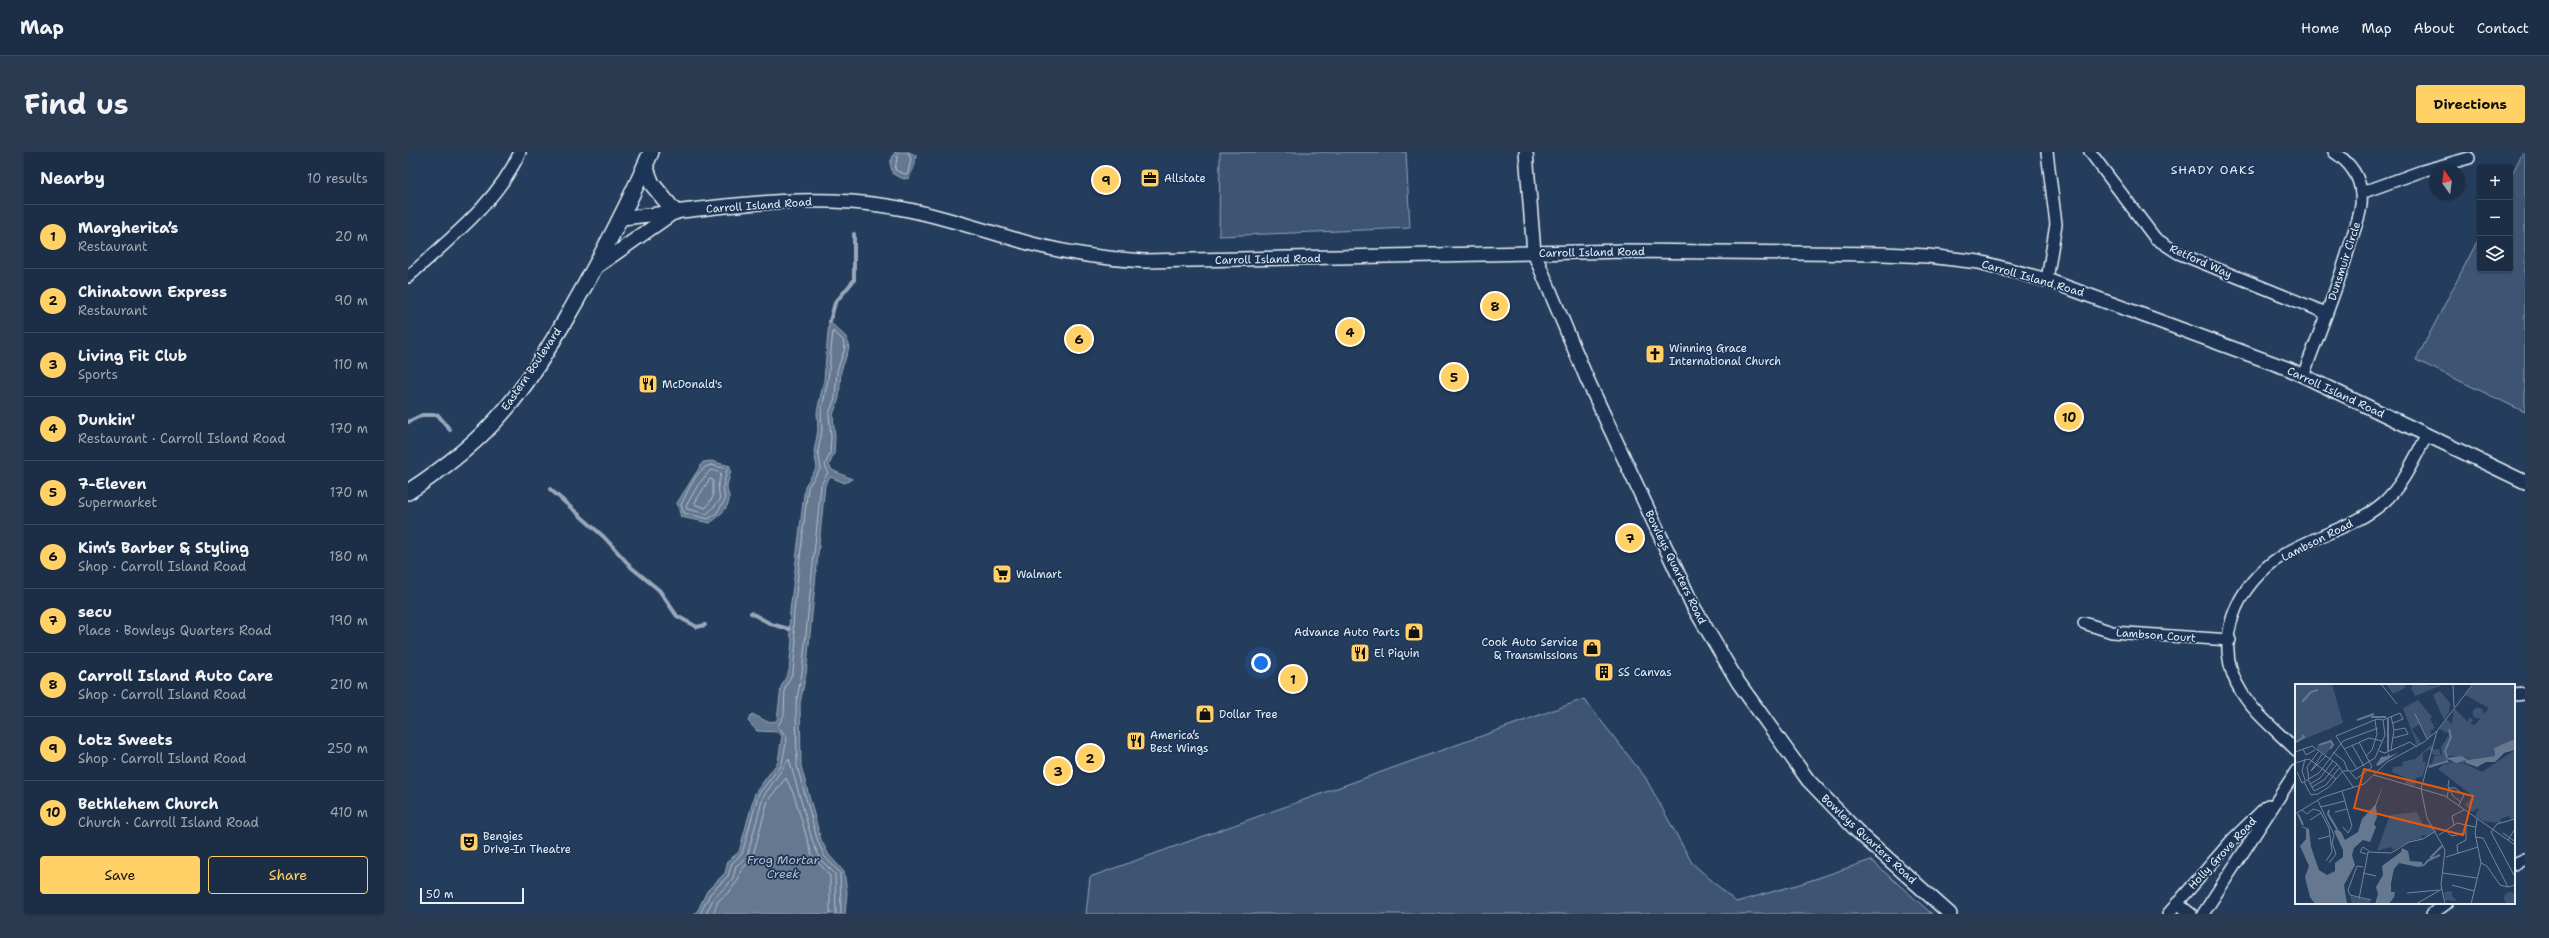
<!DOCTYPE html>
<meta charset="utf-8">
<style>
:root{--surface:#1c2e46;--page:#293a51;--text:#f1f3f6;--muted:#a0a8b3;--line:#3a4a5f;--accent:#ffd166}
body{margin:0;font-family:"Shantell Sans",sans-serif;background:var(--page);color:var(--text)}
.controls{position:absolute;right:12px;top:12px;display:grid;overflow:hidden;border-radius:4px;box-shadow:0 1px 3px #0004}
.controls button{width:36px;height:36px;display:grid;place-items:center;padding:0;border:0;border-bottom:1px solid var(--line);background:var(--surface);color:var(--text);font:20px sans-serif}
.compass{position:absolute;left:2021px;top:12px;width:36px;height:36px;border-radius:50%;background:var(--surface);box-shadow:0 1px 3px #0004;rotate:346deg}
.scale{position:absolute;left:12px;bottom:10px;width:104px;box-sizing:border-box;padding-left:4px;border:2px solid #e8f1f8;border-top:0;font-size:11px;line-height:14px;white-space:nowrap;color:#e8f1f8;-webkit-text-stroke:3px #1d3557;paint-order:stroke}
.you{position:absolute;left:853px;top:511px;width:14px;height:14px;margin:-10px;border:3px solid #fff;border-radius:50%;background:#1a73e8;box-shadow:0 0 0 6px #1a73e833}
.badge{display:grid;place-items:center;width:26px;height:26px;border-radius:50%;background:var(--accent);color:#111;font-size:13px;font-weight:700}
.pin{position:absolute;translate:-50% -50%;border:2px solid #fff;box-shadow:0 1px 4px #0006}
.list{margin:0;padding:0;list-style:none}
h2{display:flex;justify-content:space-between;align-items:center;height:52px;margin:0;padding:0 16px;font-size:17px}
h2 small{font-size:13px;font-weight:400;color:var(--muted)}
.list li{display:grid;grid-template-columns:26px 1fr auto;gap:12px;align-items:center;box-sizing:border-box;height:64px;padding:0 16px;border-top:1px solid var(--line)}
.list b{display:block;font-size:15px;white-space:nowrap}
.list p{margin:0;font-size:13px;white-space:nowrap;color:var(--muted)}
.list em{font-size:13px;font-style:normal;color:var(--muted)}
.actions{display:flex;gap:8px;padding:12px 16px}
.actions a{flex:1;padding:9px 0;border:1px solid var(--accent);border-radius:4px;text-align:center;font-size:14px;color:var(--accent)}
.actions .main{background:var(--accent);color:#111}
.icon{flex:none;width:22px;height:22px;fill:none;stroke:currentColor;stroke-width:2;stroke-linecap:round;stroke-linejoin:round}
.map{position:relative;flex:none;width:2117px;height:762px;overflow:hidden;border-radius:4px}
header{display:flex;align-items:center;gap:24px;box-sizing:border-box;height:56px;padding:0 20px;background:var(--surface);border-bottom:1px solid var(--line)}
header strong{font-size:19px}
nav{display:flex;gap:22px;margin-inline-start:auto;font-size:14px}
.intro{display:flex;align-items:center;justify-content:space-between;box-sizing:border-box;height:96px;padding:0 24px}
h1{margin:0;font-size:28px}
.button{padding:10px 18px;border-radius:4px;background:var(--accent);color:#111;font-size:14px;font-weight:700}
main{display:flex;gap:24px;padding:0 24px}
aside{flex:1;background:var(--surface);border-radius:4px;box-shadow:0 1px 3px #0004}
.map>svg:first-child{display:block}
.green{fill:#3e5472;stroke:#93a2b5}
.water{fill:#657890;stroke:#99a8ba}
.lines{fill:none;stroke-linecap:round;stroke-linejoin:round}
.shore{stroke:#b4c1ce;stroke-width:1}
.stream{stroke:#99a8ba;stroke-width:4}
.minor-casing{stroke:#e8f1f8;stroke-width:14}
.tertiary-casing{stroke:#e8f1f8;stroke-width:16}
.secondary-casing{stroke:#e8f1f8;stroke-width:18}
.minor{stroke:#1d3557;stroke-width:11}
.tertiary{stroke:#1d3557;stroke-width:13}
.secondary{stroke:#1d3557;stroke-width:15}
.labels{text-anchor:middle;stroke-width:3.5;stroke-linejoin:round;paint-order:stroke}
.poi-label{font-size:11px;fill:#e8f1f8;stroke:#1d3557;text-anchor:start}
.street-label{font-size:11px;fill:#e8f1f8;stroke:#1d3557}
.neighbourhood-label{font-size:12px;letter-spacing:1px;fill:#e8f1f8;stroke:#1d3557}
.water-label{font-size:12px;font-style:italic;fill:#b4c1ce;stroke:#1d3557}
.inset-river{fill:none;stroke:#657890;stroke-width:2}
.inset-road{fill:none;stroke:#73859b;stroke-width:1}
.view{fill:#e8590c;fill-opacity:0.15;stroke:#e8590c;stroke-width:2}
.inset-edge{fill:none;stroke:#e8f1f8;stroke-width:2}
</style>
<header>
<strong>Map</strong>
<nav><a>Home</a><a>Map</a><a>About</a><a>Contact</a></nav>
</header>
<div class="intro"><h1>Find us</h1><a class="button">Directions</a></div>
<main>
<aside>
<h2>Nearby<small>10 results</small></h2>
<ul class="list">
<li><span class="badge">1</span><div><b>Margherita’s</b><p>Restaurant</p></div><em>20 m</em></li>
<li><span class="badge">2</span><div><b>Chinatown Express</b><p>Restaurant</p></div><em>90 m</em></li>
<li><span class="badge">3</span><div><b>Living Fit Club</b><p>Sports</p></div><em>110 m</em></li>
<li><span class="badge">4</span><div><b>Dunkin'</b><p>Restaurant · Carroll Island Road</p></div><em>170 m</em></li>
<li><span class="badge">5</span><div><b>7-Eleven</b><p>Supermarket</p></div><em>170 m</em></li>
<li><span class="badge">6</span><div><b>Kim’s Barber &amp; Styling</b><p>Shop · Carroll Island Road</p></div><em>180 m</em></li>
<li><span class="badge">7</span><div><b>secu</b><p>Place · Bowleys Quarters Road</p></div><em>190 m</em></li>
<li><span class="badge">8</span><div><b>Carroll Island Auto Care</b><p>Shop · Carroll Island Road</p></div><em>210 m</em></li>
<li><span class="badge">9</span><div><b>Lotz Sweets</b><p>Shop · Carroll Island Road</p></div><em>250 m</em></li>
<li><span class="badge">10</span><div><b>Bethlehem Church</b><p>Church · Carroll Island Road</p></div><em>410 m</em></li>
</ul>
<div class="actions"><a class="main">Save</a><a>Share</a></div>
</aside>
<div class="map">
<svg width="2117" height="762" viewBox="0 0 2117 762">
<rect width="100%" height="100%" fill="#253d5d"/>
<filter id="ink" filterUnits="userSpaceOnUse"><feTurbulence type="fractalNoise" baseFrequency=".025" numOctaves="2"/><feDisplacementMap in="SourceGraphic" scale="8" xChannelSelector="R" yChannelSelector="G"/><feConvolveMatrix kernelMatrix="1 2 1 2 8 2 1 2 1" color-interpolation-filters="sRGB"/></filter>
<g filter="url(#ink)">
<!-- green -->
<g class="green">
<path d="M812,0h186l4,76 -191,8z"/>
<path d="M2115,0h2v260l-109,-52 64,-124v33h30v-91z"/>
<path d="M1176,547l61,78 47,86 44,39 64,-18 71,-24 61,54h-846l4,-37z"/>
</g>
<!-- water -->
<g class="water">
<path d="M487,0h13l8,3 -1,10 -6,13 -5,1 -11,-5 -3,-11z"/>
<path d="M421,169l18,17 2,10 -8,23 -2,27 -6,17 2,22 -1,17 -5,11 3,5 20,9 -7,4 -15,-6 -5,8 -19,189 -6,29 1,63 20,74 8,15 15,17 3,20 -2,22h-151l4,-4 9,-19 18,-18 3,-12 11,-9 16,-59 23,-31 4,-26 -4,-4 -21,-1 -9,-10 4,-7 16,8 9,-1 4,-34 8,-16 3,-31 -3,-11 1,-18 15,-125 12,-19 -3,-15 4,-22 -1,-18 7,-32z"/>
<path d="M303,309l19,5c2,9 -3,14 -3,22 0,4 3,8 2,12 -1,9 -13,19 -19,23l-29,-6 -4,-14 26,-41z"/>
</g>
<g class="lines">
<!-- shore -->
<g class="shore">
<path d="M490,0l-3,18 10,4 3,-1 3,-14 -3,-7"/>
<path d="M303,313l16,4 -4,18 2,13 -9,14 -8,5 -24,-6 -3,-8c6,-12 16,-38 30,-40z"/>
<path d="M303,318l10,3 -3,14 2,13 -13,14 -20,-5 -1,-3 12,-21z"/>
<path d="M302,327l3,1v17l-7,11 -10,-3 -1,-2z"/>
<path d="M292,762l10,-20 18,-18 4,-13 10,-9 16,-59 24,-31 5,-26 -9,-12 6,-11 1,-27 8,-16 3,-32 -3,-12 1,-17 14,-124 13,-19 -3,-17 4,-21 -1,-17 7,-33 5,-49 10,9 2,8 -8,23 -2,27 -6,16 2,23 -1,16 -5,12 3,7 -7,13 -19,188 -6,30 1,63 21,76 7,15 15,16 1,41"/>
<path d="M298,762l8,-17 12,-10 7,-9 3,-12 11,-9 16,-60 26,-38 24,84 8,17 14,14 1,40"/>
<path d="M305,762l5,-13 12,-10 8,-11 3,-10 11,-11 16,-59 18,-22 8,17 18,60 18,21v38"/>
</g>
<!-- stream -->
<g class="stream">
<path d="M422,169l5,-18 19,-23v-46"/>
<path d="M0,270l14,-7h16l12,15"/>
<path d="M142,337l54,48 28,31 27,22 18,26 20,11 8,-2"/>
<path d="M343,461l20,11 18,5"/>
</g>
<!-- minor casing -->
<g class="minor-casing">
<g id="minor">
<path d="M1639,0l9,72 -9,56"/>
<path d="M1682,0l65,86 23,15 148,60"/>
<path d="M1953,41l61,-22 47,-13"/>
<path d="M0,125c40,-37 89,-74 112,-125"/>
<path d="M1895,224c17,-46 36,-91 49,-138 4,-14 11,-29 9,-44 -1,-18 -12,-32 -27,-42"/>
<path d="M1676,471l28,9 118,8"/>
<path d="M2106,543l11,-1"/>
<path d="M1888,598c-18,-18 -40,-35 -54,-57 -32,-50 -6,-109 41,-138 32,-20 73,-28 101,-53 19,-17 31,-45 43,-67"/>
<path d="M2106,712l11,-5"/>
<path d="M1769,751l14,11"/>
<path d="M1760,762l64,-74 36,-35"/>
<path d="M1795,762l93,-143"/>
<path d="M2024,762l15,-11"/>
</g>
</g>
<!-- tertiary casing -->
<g class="tertiary-casing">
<g id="tertiary">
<path d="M1118,0l8,101 53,126 106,227 45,76 70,98 49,51 93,83"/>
<path d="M214,66c88,-9 176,-26 265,-12 52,8 99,26 149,39 36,9 72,14 108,16l483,-10 256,3 45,2 51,6 68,18 242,89 236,113"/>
<path d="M188,115l77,-54"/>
</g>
</g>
<!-- secondary casing -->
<g class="secondary-casing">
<g id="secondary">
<path d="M237,14l7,18 23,28"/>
<path d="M0,340c35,-23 70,-50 97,-82 23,-27 41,-58 59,-88 32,-55 62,-111 87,-170"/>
</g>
</g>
<!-- minor -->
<use href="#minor" class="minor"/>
<!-- tertiary -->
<use href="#tertiary" class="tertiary"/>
<!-- secondary -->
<use href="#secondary" class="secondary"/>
</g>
</g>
<!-- icons -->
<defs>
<g id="office-square" transform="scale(1)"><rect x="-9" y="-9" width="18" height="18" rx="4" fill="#ffd166" stroke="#1d3557"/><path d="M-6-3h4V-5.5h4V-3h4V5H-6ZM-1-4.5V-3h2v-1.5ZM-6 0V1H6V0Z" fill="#111"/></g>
<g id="church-square" transform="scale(1)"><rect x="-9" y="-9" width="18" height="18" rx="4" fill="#ffd166" stroke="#1d3557"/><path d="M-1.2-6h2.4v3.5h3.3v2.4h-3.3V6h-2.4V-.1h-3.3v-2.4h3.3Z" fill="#111"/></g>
<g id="restaurant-square" transform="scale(1)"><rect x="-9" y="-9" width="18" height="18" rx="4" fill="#ffd166" stroke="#1d3557"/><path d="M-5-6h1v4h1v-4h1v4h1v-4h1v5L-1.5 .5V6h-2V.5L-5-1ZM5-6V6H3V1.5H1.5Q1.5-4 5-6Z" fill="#111"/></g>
<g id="supermarket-square" transform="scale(1)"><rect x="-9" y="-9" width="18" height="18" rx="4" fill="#ffd166" stroke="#1d3557"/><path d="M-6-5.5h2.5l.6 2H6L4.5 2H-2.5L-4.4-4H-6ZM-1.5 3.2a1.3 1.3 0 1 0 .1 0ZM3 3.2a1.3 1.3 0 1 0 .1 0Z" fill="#111"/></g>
<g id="shop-square" transform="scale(1)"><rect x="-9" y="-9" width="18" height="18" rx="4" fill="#ffd166" stroke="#1d3557"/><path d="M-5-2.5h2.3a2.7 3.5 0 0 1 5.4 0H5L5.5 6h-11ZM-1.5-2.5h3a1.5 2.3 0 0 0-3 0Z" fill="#111"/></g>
<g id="building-square" transform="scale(1)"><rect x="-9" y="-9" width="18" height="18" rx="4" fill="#ffd166" stroke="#1d3557"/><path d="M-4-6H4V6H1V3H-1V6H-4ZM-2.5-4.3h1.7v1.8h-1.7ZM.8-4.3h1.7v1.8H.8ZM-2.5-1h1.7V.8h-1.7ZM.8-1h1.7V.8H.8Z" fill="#111"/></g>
<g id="theatre-square" transform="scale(1)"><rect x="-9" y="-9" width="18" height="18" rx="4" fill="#ffd166" stroke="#1d3557"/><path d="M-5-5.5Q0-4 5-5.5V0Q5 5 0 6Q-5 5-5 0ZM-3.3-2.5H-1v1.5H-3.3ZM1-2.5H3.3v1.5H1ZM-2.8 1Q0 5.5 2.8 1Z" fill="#111"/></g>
</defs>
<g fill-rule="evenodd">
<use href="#office-square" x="742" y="26"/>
<use href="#church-square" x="1247" y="202"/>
<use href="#restaurant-square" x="240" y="232"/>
<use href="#supermarket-square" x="594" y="422"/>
<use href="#shop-square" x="1006" y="480"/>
<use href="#shop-square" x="1184" y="496"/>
<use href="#restaurant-square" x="952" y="501"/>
<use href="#building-square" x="1196" y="520"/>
<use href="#shop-square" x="797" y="562"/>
<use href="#restaurant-square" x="728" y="589"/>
<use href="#theatre-square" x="61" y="690"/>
</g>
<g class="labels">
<!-- poi labels -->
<g class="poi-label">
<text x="756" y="30">Allstate</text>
<text x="1261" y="200">Winning Grace<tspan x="1261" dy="13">International Church</tspan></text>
<text x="254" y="236">McDonald's</text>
<text x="608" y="426">Walmart</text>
<text x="992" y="484" text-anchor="end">Advance Auto Parts</text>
<text x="1170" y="494" text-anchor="end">Cook Auto Service<tspan x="1170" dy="13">&amp; Transmissions</tspan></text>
<text x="966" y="505">El Piquin</text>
<text x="1210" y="524">SS Canvas</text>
<text x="811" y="566">Dollar Tree</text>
<text x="742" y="587">America’s<tspan x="742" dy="13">Best Wings</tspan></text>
<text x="75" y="688">Bengies<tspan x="75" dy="13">Drive-In Theatre</tspan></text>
</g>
<!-- street labels -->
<g class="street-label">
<text transform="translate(351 53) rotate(-4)" y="4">Carroll Island Road</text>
<text transform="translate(1184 100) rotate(-1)" y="4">Carroll Island Road</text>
<text transform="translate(860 107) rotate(-1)" y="4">Carroll Island Road</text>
<text transform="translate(1793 109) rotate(24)" y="4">Retford Way</text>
<text transform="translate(1936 109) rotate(-72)" y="4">Dunsmuir Circle</text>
<text transform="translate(1625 126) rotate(16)" y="4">Carroll Island Road</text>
<text transform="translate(123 217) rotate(-56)" y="4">Eastern Boulevard</text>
<text transform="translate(1928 240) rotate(25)" y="4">Carroll Island Road</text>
<text transform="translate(1909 388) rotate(-27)" y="4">Lambson Road</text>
<text transform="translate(1268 415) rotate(64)" y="4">Bowleys Quarters Road</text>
<text transform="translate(1748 483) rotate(4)" y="4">Lambson Court</text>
<text transform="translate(1461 687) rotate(43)" y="4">Bowleys Quarters Road</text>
<text transform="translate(1814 701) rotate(-47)" y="4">Holly Grove Road</text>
</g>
<!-- neighbourhood labels -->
<g class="neighbourhood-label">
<text x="1805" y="22">SHADY OAKS</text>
</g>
<!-- water labels -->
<g class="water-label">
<text x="375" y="712">Frog Mortar<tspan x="375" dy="14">Creek</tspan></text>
</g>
</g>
<!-- overview -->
<g transform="translate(1887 532)">
<rect width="220" height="220" fill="#253d5d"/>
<path d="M0,0h37l11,39 -48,20zM91,0h19v4l-12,6zM119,0l19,2 12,-2 -30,12 -4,-8zM179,0h41v55l-3,3 -18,6 1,8 -27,4 -3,-3 -17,-1 1,6 16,-2 1,3 -9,1h9l16,8 33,-22v68l-4,2 -2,-4 -9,3 1,4 -18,-2 -8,-5 4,-8 -7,4 -7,-7 8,-9 -35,-27 6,-5h9l-9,-1 -18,5 2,-5 4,1 2,-8h8l-1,-9 8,-13 -3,-2 -3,2 1,-3 -5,-2 8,-10 5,5 2,-16 14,14 1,-5 4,3 -3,4 5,1 14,-17 -24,-13zM145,7l10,12 -1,9 -5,8 -11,-25zM123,16l14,17 -2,2 5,9 -5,3 2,4 -5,4 -7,-15 -8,5 9,14 -4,2 -14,-37zM177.5 29a5.5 5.5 0 1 1 11 0a5.5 5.5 0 1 1-11 0ZM36,56l2,4 -7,11 -9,-5v-5zM136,61l3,5 5,-1 2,7 -7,-1 -4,-6 -7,4v9l3,-1 -1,8 -3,8 -6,1 -1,8 -10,-2 1,-6 -14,-6 1,-5 10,-1 -1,-4 13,-3zM122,128l6,13 7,-1 5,7 -8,5 -6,-1 1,4 -10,1 -19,10 -2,-3 -14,4 13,-36zM157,207v5l5,5 -12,-1 -1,-8zM209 214a6 6 0 1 1 12 0a6 6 0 1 1-12 0ZM55,212l20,4v4h-18z" fill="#3e5472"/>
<path d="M220,55v11l-11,3 -9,9h-9l-9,5 -11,-4 -1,-3 -8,3 -12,-5 17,-2 6,4 27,-4 -1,-8zM104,68l-21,14 -2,-1 5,-8 7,-1v-3l2,3zM89,99l-8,23 1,11 -3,7 2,3 -6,15 -7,-2 -9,8 -2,7 3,10 -11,20 3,19h-32l-5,-7 -5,-20 4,-11 -9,-20 6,-7v-10l-4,-2v-1l7,3 2,18 8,23 8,5 8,-4v-8l8,-6v-7l-9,-19 3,-2 4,3 4,8 13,-8 4,-13 13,-14zM107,164l6,3 2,10 12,1 1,3 5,-6 2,1 -6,6 -6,1 -19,-4 -5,6 -3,14v9h4l-1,5 -5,7h-14l3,-10 -2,-7 7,-12 -1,-9 19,-14z" fill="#657890"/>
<path class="inset-river" d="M7,18l9,-10 7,-2M76,33h15M93,35v32M62,36l17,-6M1,58l8,-5 -2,-2M24,61l12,-4 2,4 -3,4M152,73l-2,-6 6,-14 -2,-8M134,83l19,-6M34,126l-1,4 9,15M3,130l5,11M135,174l12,-12M134,176l11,-5"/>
<path class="inset-road" d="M86,0l16,20M158,0l1,23M120,30l12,25M96,32l3,14 -3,20M88,36l17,-7 3,6 -10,4M142,47l-16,58 6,29 18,32 -4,35 4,19M98,54l15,-4 -3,-6 -11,2M57,61l12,21M8,65l3,6 9,-5M49,65l25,-11 13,3M84,67l6,2 25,-11 7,5M0,68l17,-6 25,18 17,24M38,68l11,9 4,10M71,72l6,-6 5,-16 -2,-14M10,75l-3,12 3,9M0,79l14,-4 27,20M62,85l-21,-33 41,-17 6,1M16,87l15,-15M16,87l11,-17M2,88l5,11 10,-6 7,-4 24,-32 35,-13M55,88l6,7 16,-12 -13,-25M79,91l71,21 70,49M13,95l6,12M14,95l-2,-12 11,-15M154,96l-1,6 5,10 8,6M9,98l7,13 5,-1M15,100l10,-6 13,-17M17,103l12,-7 13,-16M19,107l12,-6 14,-18M47,107l10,35 -4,7 -5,-6M21,111l13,-8 14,-16h10l22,-13 10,-23 -2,-15M152,113l2,-9h6l9,7 -5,10M23,117l16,34 -2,8 4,11 -7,9M26,123l24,-6M7,126l5,4 6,-5 7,2 9,17 3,24 -6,9M40,128l12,-3M0,130l28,-17 41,-13 23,-22 37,-20 13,-11 36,-47M220,135l-18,5 -6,8 24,45M15,136l11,-7M159,141l-2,-9 12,-6M150,146l7,6 13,-3M208,149l11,8M144,151l18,-12 18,4M180,153l8,1 25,49M23,155l12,-3M213,156l7,-11M71,170l-6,-2 3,-5 6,4M163,170l-1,-9 9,-5v-16M151,173l32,-10M186,179l6,3 13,19 8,2 7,-2M68,183l-6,-1 -9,24 2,5 21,5M68,189l13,3M148,189l34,5M157,201l22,6M112,209l32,-3M64,215l9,-47 23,1 18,-11 14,-3 13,-8M121,220l26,-15M176,220l10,-41 -6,-30 2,-14"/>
<path class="view" d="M69,85l109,27 -10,39 -109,-27z"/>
<rect width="220" height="220" class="inset-edge"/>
</g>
</svg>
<div class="controls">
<button>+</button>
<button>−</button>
<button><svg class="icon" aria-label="layers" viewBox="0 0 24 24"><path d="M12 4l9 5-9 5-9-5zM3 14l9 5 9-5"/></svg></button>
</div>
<svg class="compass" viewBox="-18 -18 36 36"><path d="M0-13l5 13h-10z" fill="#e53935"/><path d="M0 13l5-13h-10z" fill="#a0a8b3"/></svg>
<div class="scale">50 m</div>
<div class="you"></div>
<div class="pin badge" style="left:885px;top:527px">1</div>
<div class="pin badge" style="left:682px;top:606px">2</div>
<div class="pin badge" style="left:650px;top:619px">3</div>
<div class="pin badge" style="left:942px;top:180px">4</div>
<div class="pin badge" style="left:1046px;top:225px">5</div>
<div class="pin badge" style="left:671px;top:187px">6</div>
<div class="pin badge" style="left:1222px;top:386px">7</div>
<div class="pin badge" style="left:1087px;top:154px">8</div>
<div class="pin badge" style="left:698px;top:28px">9</div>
<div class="pin badge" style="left:1661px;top:265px">10</div>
</div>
</main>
